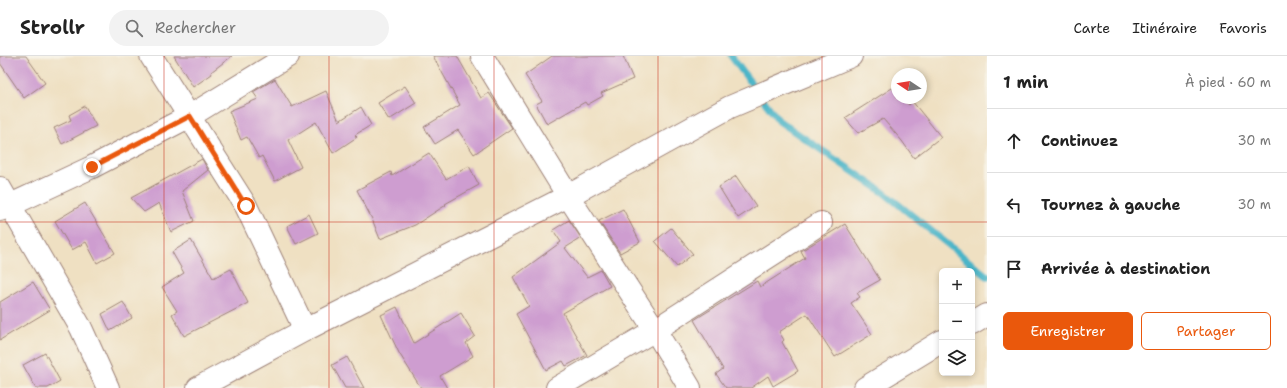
<!DOCTYPE html>
<html lang="fr">
<meta charset="utf-8">
<style>
:root{--surface:#fff;--page:#f2f2f2;--text:#222;--muted:#767676;--line:#e0e0e0;--accent:#ea580c}
body{margin:0;font-family:"Shantell Sans",sans-serif;background:var(--page);color:var(--text)}
.controls{position:absolute;right:12px;bottom:12px;display:grid;overflow:hidden;border-radius:6px;box-shadow:0 2px 6px #0003}
.controls button{width:36px;height:36px;display:grid;place-items:center;padding:0;border:0;border-bottom:1px solid var(--line);background:var(--surface);color:var(--text);font:20px sans-serif}
.compass{position:absolute;left:891px;top:12px;width:36px;height:36px;border-radius:50%;background:var(--surface);box-shadow:0 2px 6px #0003;rotate:282deg}
.stop{position:absolute;width:12px;height:12px;margin:-9px;border:3px solid #ea580c;border-radius:50%;background:#fff}
.stop.end{background:#ea580c;border-color:#fff;box-shadow:0 1px 4px #0008}
.list{margin:0;padding:0;list-style:none}
h2{display:flex;justify-content:space-between;align-items:center;height:52px;margin:0;padding:0 16px;font-size:17px}
h2 small{font-size:13px;font-weight:400;color:var(--muted)}
.list li{display:grid;grid-template-columns:26px 1fr auto;gap:12px;align-items:center;box-sizing:border-box;height:64px;padding:0 16px;border-top:1px solid var(--line)}
.list b{display:block;font-size:15px;white-space:nowrap}
.list em{font-size:13px;font-style:normal;color:var(--muted)}
.actions{display:flex;gap:8px;padding:12px 16px}
.actions a{flex:1;padding:9px 0;border:1px solid var(--accent);border-radius:6px;text-align:center;font-size:14px;color:var(--accent)}
.actions .main{background:var(--accent);color:#fff}
.icon{flex:none;width:22px;height:22px;fill:none;stroke:currentColor;stroke-width:2;stroke-linecap:round;stroke-linejoin:round}
.map{position:relative;flex:none;width:987px;height:332px;overflow:hidden}
header{display:flex;align-items:center;gap:24px;box-sizing:border-box;height:56px;padding:0 20px;background:var(--surface);border-bottom:1px solid var(--line)}
header strong{font-size:19px}
nav{display:flex;gap:22px;margin-inline-start:auto;font-size:14px}
.search{width:280px;height:36px;background:var(--page);display:flex;align-items:center;gap:10px;box-sizing:border-box;padding:0 14px;border-radius:22px;color:var(--muted);font-size:15px}
main{display:flex}
aside{flex:1;background:var(--surface)}
.map>svg:first-child{display:block}
.lines{fill:none;stroke-linecap:round;stroke-linejoin:round}
.stream{stroke:#4bb5c8;stroke-width:7}
.building{fill:#ce9dd0}
.minor-casing{stroke:#9c8076;stroke-width:24}
.minor{stroke:#fff;stroke-width:22}
.route{stroke:#ea580c;stroke-width:5}
.grid{fill:none;stroke:#c8321e;stroke-width:1;stroke-opacity:0.55}
</style>
<header>
<strong>Strollr</strong>
<div class="search"><svg class="icon" aria-label="search" viewBox="0 0 24 24"><circle cx="10" cy="10" r="6"/><path d="M15 15l6 6"/></svg>Rechercher</div>
<nav><a>Carte</a><a>Itinéraire</a><a>Favoris</a></nav>
</header>
<main>
<div class="map">
<svg width="987" height="332" viewBox="0 0 987 332">
<rect width="100%" height="100%" fill="#f7f3e8"/>
<filter id="ink" filterUnits="userSpaceOnUse"><feTurbulence type="fractalNoise" baseFrequency=".025" numOctaves="2"/><feDisplacementMap in="SourceGraphic" scale="8" xChannelSelector="R" yChannelSelector="G"/><feConvolveMatrix kernelMatrix="1 2 1 2 8 2 1 2 1" color-interpolation-filters="sRGB"/></filter>
<filter id="wash" filterUnits="userSpaceOnUse"><feTurbulence type="fractalNoise" baseFrequency=".012" numOctaves="4" result="noise"/><feDisplacementMap in="SourceGraphic" scale="16" xChannelSelector="R" yChannelSelector="G"/><feGaussianBlur stdDeviation="0.9" result="paint"/><feColorMatrix in="noise" values="0 0 0 0 0 0 0 0 0 0 0 0 0 0 0 0 0 1.4 0 .05"/><feComposite in="paint" operator="in"/></filter>
<g filter="url(#wash)">
<rect width="100%" height="100%" fill="#efe0c2"/>
<g class="lines">
<!-- stream -->
<path class="stream" d="M731,0l48,65 104,71 104,84"/>
</g>
<g id="blocks">
<!-- building -->
<g class="building">
<path d="M0,0h26l19,27 -21,15 -24,-35z"/>
<path d="M174,0h58l-21,16 1,2 -19,13z"/>
<path d="M433,0h24l24,42 8,-5 23,35 -38,26 -16,-24 -23,14 -11,-17 36,-22z"/>
<path d="M552,0h71l10,23 -32,14 2,3 -16,9 -2,-3 -38,22 -11,-20 6,-3 -17,-26z"/>
<path d="M275,23l17,28 34,-16 13,30 22,-14 10,18 -16,10 2,2 -24,16 -17,-31 -28,18 13,27 -26,14 -13,-25 -3,2 -12,-21 -6,3 -12,-29 29,-12 -5,-7z"/>
<path d="M405,30l11,17 -27,17 -11,-17z"/>
<path d="M892,32l5,5v5h5l7,7 3,-4 29,36 -27,21 -12,-17 -19,-22 -25,14 -13,-15z"/>
<path d="M85,50l11,20 -34,18 -8,-16 17,-8 -2,-5z"/>
<path d="M429,97l17,26 23,-13 10,19 -34,19 1,1 -31,20 -35,14 -8,-20 -15,-29 34,-18 1,4z"/>
<path d="M202,103l6,11 -26,21 12,30 -23,11 -12,-29 -15,9 -13,-14z"/>
<path d="M736,120l20,30 -18,12 -19,-31z"/>
<path d="M85,147l30,50 -18,10 -11,-21 -14,8 -17,-29z"/>
<path d="M623,153l17,33 -20,11 -21,-32z"/>
<path d="M309,158l9,19 -22,11 -9,-18z"/>
<path d="M569,164l12,18 -16,10 22,29 14,-7 9,16 -47,27 24,42 -21,11 -3,-5 -17,9 -30,-56 13,-8 -16,-29 48,-35 -8,-12z"/>
<path d="M845,168l35,56 -23,13 3,4 -9,6 21,31 -37,23 -28,-43 -28,18 5,8 -2,2 16,29 -25,15 -5,-10 -17,12h-25l-10,-14 7,-5 -29,-49 63,-39 3,6 45,-29 -4,-7z"/>
<path d="M671,172l22,26 -16,13 -22,-26z"/>
<path d="M191,184l22,38 18,-9 17,34 -64,33 -12,-22 5,-3 -15,-24 22,-14 -12,-21z"/>
<path d="M33,226l17,28 -50,30v-38z"/>
<path d="M123,246l9,16 -22,13 -8,-17z"/>
<path d="M397,251l17,36 47,-30 14,23 -9,7 7,13 -33,20 7,12h-26l-22,-35 -18,-38z"/>
<path d="M45,297l15,28 -12,7h-12l-13,-23z"/>
<path d="M347,301l17,31h-19l-13,-23z"/>
</g>
</g>
</g>
<g filter="url(#ink)">
<use href="#blocks" fill-opacity="0" stroke="#9c8076" stroke-width="1"/>
<g class="lines">
<!-- minor casing -->
<g class="minor-casing">
<g id="minor">
<path d="M151,0l95,150 59,124"/>
<path d="M482,0l86,140 87,134 35,58"/>
<path d="M0,132l81,140 27,60"/>
<path d="M0,154l92,-43 98,-51 98,-60"/>
<path d="M972,268l15,-9"/>
<path d="M198,332l107,-58 263,-134 162,-89 121,-51"/>
<path d="M557,332l98,-58 166,-107"/>
<path d="M865,332l77,-47"/>
</g>
</g>
<!-- minor -->
<use href="#minor" class="minor"/>
</g>
</g>
<g class="lines" filter="url(#ink)">
<!-- route -->
<path class="route" d="M92,111l98,-51 56,90"/>
</g>
<!-- grid -->
<path class="grid" d="M164,0v332M329,0v332M494,0v332M658,0v332M822,0v332M0,166h987"/>
</svg>
<div class="controls">
<button>+</button>
<button>−</button>
<button><svg class="icon" aria-label="layers" viewBox="0 0 24 24"><path d="M12 4l9 5-9 5-9-5zM3 14l9 5 9-5"/></svg></button>
</div>
<svg class="compass" viewBox="-18 -18 36 36"><path d="M0-13l5 13h-10z" fill="#e53935"/><path d="M0 13l5-13h-10z" fill="#767676"/></svg>
<div class="stop" style="left:246px;top:150px"></div>
<div class="stop end" style="left:92px;top:111px"></div>
</div>
<aside>
<h2>1 min<small>À pied · 60 m</small></h2>
<ul class="list">
<li><svg class="icon" aria-label="ahead" viewBox="0 0 24 24"><path d="M12 20V5M6 11l6-6 6 6"/></svg><div><b>Continuez</b></div><em>30 m</em></li>
<li><svg class="icon" aria-label="left" viewBox="0 0 24 24"><path d="M17 20v-9H6M10 6l-5 5 5 5"/></svg><div><b>Tournez à gauche</b></div><em>30 m</em></li>
<li><svg class="icon" aria-label="arrive" viewBox="0 0 24 24"><path d="M6 21V4h12l-3 4 3 4H6"/></svg><div><b>Arrivée à destination</b></div></li>
</ul>
<div class="actions"><a class="main">Enregistrer</a><a>Partager</a></div>
</aside>
</main>
